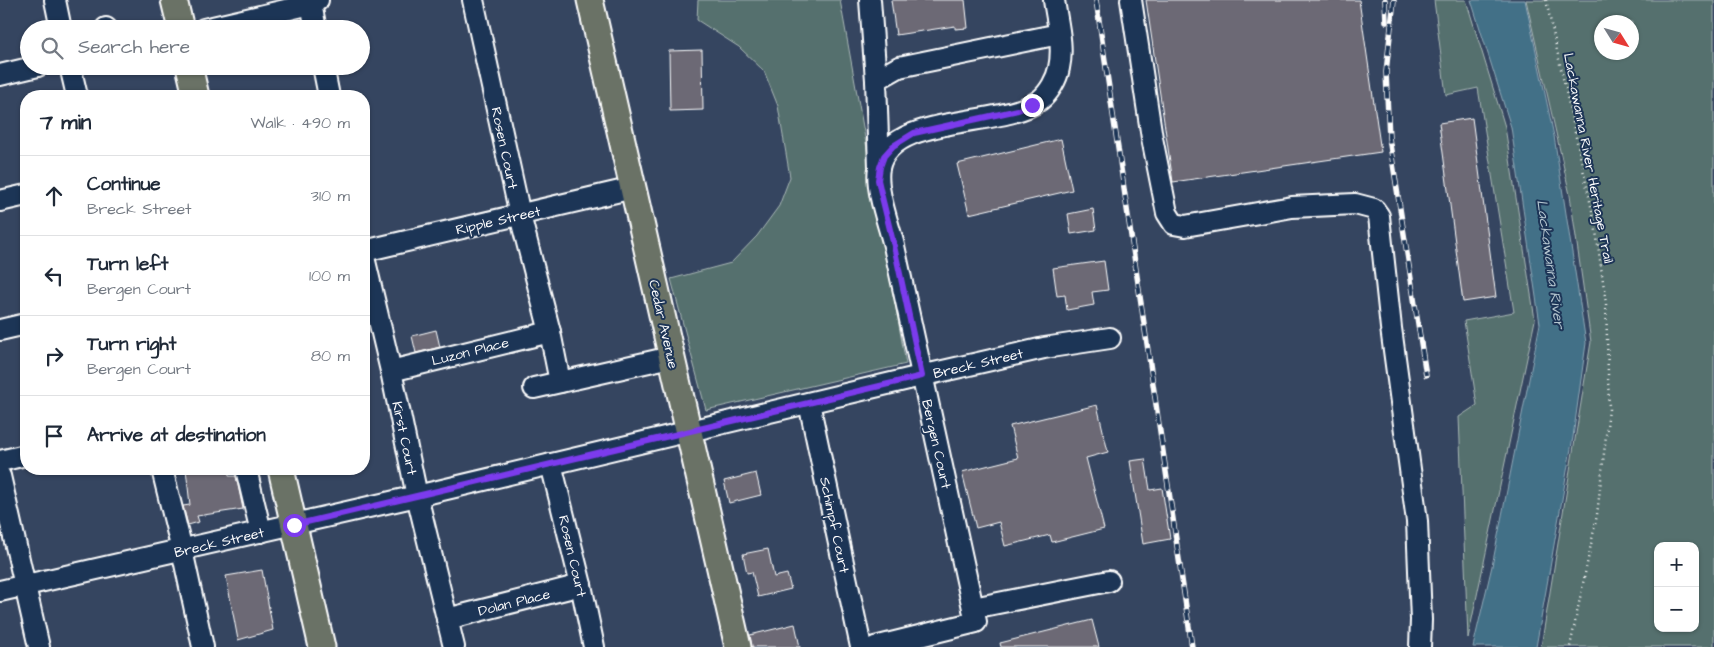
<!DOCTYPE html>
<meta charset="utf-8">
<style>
:root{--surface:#fff;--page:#f6f6f7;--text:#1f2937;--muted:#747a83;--line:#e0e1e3}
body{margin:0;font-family:"Architects Daughter",sans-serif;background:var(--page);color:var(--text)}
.controls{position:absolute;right:15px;bottom:15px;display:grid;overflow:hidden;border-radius:10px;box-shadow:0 1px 4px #0004}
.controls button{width:45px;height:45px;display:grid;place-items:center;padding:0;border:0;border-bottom:1px solid var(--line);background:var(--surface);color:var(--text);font:25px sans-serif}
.compass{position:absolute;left:1594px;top:15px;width:45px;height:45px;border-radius:50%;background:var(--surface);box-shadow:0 1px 4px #0004;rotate:127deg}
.stop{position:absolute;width:15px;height:15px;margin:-11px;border:4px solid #7c3aed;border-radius:50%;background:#fff}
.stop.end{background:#7c3aed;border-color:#fff;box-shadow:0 1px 5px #0008}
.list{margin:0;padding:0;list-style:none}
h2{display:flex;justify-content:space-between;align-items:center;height:65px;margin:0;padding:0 20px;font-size:21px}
h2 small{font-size:16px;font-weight:400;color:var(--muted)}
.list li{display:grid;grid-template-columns:32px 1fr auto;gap:15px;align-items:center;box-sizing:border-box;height:80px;padding:0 20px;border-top:1px solid var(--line)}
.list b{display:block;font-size:19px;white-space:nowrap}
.list p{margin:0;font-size:16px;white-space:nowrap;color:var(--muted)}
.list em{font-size:16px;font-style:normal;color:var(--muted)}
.icon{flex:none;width:28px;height:28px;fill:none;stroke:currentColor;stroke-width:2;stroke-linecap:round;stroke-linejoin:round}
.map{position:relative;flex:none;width:1714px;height:647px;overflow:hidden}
.search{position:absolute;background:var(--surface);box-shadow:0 1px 4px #0004;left:20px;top:20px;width:350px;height:55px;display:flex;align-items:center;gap:12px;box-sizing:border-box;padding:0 18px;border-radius:28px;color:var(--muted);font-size:19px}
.panel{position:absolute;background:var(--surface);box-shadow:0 1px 4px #0004;left:20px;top:90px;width:350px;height:385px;border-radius:20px}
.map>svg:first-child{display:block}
.green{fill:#55706e;stroke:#aab8b6;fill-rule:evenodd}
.water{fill:#436f87;stroke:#8ea9b7}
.building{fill:#6c6975;stroke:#fff}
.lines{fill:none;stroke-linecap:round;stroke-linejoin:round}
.minor-casing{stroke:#fff;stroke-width:24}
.major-casing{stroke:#fff;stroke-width:29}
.path{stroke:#fff;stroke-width:2.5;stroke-dasharray:1 4;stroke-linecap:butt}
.minor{stroke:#1d3557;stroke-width:20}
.major{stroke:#6a7266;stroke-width:25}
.rail-casing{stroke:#fff;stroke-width:5.5}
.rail{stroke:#1d3557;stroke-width:4;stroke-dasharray:11;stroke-linecap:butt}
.route{stroke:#7c3aed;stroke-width:6}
.labels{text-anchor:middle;stroke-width:4;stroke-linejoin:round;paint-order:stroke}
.street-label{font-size:14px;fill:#fff;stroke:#1d3557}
.water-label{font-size:15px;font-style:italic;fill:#b4c5cf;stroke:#1d3557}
</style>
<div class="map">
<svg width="1714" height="647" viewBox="0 0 1714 647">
<rect width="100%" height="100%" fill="#354560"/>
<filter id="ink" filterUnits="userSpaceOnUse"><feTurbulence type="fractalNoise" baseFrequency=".02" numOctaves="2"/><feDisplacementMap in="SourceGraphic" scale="10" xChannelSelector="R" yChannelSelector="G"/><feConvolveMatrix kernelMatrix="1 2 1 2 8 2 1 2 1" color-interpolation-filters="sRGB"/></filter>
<g filter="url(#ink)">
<!-- green -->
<g class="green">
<path d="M698,0h142l66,364 -200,46 -35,-131 60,-16 26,-27 22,-30 11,-29 -12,-71 -14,-35 -25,-24 -42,-27z"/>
<path d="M1434,0h32l39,127 30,193 -67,318 -9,-221 18,-12 -13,-84 50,-9 -36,-224 -32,7z"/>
<path d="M1526,0h188v647h-173l50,-305 -21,-147zM1632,22v30h-30v-30zM1658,546h37v82h-37z"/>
</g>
<!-- water -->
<path class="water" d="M1471,0h54l29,136 32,207 -13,94 -37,210h-63l19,-81 48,-242 -29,-197z"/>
<!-- building -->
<g class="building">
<path d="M891,0h74l3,28 -13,1v-3l-59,9z"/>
<path d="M1146,0h213l22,152 -208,30z"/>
<path d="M702,50l1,60 -33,1 -1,-60z"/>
<path d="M1472,118l24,179 -33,5 -24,-179z"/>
<path d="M1061,139l11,51 -103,24 -12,-50z"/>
<path d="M1093,209l3,21 -25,4 -3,-20z"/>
<path d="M1104,261l4,29 -16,2 2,13 -27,5 -2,-15 -8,1 -4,-28z"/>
<path d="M436,330l4,17 -24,6 -4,-17z"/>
<path d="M1097,405l11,47 -22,6 18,71 -52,13 -2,-7 -45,11 -6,-24 -23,6 -14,-56 56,-14 -8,-32z"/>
<path d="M1145,459l5,31 12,-2 8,51 -27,5 -13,-83z"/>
<path d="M186,469h42l1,7h7l7,33 -46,7 2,6 -11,3 -5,-19 7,-1z"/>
<path d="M756,473l5,22 -32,8 -5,-22z"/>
<path d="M768,549l6,28 13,-3 4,15 -33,8 -6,-25 -5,1 -4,-19z"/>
<path d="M262,570l11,60 -35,10 -12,-64z"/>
<path d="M1092,620l7,27h-98l-1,-4z"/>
<path d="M795,624l5,23h-48l-2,-12z"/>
</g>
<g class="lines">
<!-- minor casing -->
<g class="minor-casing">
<g id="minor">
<path d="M55,0l6,29"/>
<path d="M473,0l47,215 30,117 10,50"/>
<path d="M870,0l6,80"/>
<path d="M1131,0l21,138 15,75 7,11 11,2 107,-19 63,-3 19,5 5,7 12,112 26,193 4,99 -1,27"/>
<path d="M311,4l5,25"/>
<path d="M106,28l1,1"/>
<path d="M204,29l107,-25 7,-4"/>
<path d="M70,66l7,30"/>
<path d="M323,66l6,30"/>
<path d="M0,75l38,-9"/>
<path d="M879,167l-3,-87 23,-13 160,-33"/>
<path d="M0,201l26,-6"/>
<path d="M364,251l269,-63"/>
<path d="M364,257l27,114 26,125 37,151"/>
<path d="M0,330l26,-6"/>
<path d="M391,371l159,-39"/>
<path d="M534,388l137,-31"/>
<path d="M809,403l52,244"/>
<path d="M0,461l26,-6"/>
<path d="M551,464l30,121 13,62"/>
<path d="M162,469l20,81 21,97"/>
<path d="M246,469l15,63"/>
<path d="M0,476l39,171"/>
<path d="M0,591l417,-95 504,-120 123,-28 66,-10"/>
<path d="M973,608l136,-27"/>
<path d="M447,619l134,-34"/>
<path d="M875,647l101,-25 -82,-376c-5,-21 -19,-57 -15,-78 11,-56 124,-39 161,-68 9,-7 17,-21 19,-32 5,-22 -2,-46 -5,-68"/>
</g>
</g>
<!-- major casing -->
<g class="major-casing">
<g id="major">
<path d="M174,0l7,29"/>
<path d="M590,0l148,647"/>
<path d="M189,66l7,30"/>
<path d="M281,469l41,178"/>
</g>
</g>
<!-- path -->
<path class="path" d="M1546,0l49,224 11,79 3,106 -12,106 -27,132"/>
<!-- minor -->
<use href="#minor" class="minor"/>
<!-- major -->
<use href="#major" class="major"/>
<!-- rail casing -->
<g class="rail-casing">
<g id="rail">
<path d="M1096,0l96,647"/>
<path d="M1385,0l1,22"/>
<path d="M1394,0l-8,72 3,66 37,237"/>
</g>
</g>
<!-- rail -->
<use href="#rail" class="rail"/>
</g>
</g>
<g class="lines" filter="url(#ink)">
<!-- route -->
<path class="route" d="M294,525l628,-149 -28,-130 -13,-53 -3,-13 2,-13 4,-11 9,-10 21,-13 104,-23 14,-5"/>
</g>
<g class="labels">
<!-- street labels -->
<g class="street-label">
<text transform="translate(505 148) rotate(78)" y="5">Rosen Court</text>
<text transform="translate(1589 158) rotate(79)" y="5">Lackawanna River Heritage Trail</text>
<text transform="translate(498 220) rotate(-13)" y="5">Ripple Street</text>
<text transform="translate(664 324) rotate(77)" y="5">Cedar Avenue</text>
<text transform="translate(470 351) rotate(-14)" y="5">Luzon Place</text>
<text transform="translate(978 363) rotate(-13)" y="5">Breck Street</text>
<text transform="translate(405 438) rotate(78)" y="5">Kirst Court</text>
<text transform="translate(937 444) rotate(77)" y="5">Bergen Court</text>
<text transform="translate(835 525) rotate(78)" y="5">Schimpf Court</text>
<text transform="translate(219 542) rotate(-13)" y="5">Breck Street</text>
<text transform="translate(573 556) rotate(77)" y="5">Rosen Court</text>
<text transform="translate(514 602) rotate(-14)" y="5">Dolan Place</text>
</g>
<!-- water labels -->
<g class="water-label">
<text transform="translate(1551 264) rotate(82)" y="5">Lackawanna River</text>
</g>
</g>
</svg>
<div class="controls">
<button>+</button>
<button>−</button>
</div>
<svg class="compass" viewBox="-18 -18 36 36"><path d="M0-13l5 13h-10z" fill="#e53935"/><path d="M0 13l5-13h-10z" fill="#747a83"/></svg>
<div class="stop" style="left:294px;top:525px"></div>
<div class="stop end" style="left:1032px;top:105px"></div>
<div class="search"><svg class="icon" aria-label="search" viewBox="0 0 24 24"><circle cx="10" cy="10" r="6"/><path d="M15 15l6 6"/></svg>Search here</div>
<section class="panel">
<h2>7 min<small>Walk · 490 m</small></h2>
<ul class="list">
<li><svg class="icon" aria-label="ahead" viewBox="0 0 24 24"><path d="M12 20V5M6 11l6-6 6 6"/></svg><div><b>Continue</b><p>Breck Street</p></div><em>310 m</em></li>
<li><svg class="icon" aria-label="left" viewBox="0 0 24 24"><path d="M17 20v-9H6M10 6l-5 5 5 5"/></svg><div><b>Turn left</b><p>Bergen Court</p></div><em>100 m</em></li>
<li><svg class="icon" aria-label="right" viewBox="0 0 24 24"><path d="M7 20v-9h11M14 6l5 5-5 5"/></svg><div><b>Turn right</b><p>Bergen Court</p></div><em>80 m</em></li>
<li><svg class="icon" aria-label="arrive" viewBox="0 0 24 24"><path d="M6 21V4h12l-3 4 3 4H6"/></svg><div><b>Arrive at destination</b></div></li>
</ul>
</section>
</div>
